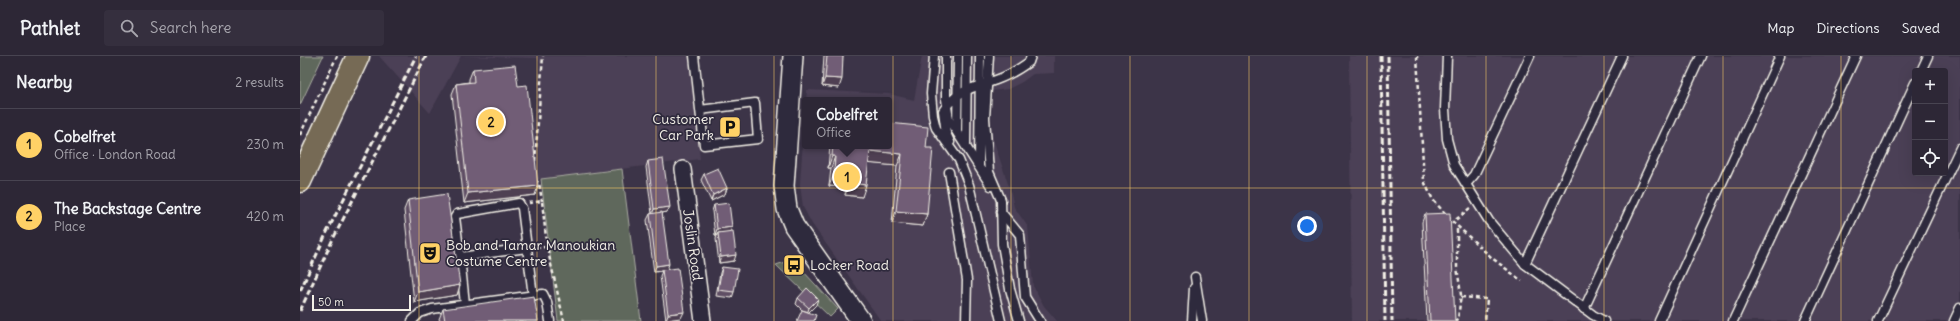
<!DOCTYPE html>
<meta charset="utf-8">
<style>
:root{--surface:#2d2736;--page:#352f3e;--text:#f1f3f6;--muted:#a7a5ad;--line:#484451;--accent:#ffd166}
body{margin:0;font-family:Delius,sans-serif;background:var(--page);color:var(--text)}
.controls{position:absolute;right:12px;top:12px;display:grid;overflow:hidden;border-radius:4px;box-shadow:0 4px 16px #0002}
.controls button{width:36px;height:36px;display:grid;place-items:center;padding:0;border:0;border-bottom:1px solid var(--line);background:var(--surface);color:var(--text);font:20px sans-serif}
.scale{position:absolute;left:12px;bottom:10px;width:99px;box-sizing:border-box;padding-left:4px;border:2px solid #f4f1e8;border-top:0;font-size:11px;line-height:14px;white-space:nowrap;color:#f4f1e8;-webkit-text-stroke:3px #2f2a3d;paint-order:stroke}
.you{position:absolute;left:1007px;top:170px;width:14px;height:14px;margin:-10px;border:3px solid #fff;border-radius:50%;background:#1a73e8;box-shadow:0 0 0 6px #1a73e833}
.badge{display:grid;place-items:center;width:26px;height:26px;border-radius:50%;background:var(--accent);color:#111;font-size:13px;font-weight:700}
.pin{position:absolute;translate:-50% -50%;border:2px solid #fff;box-shadow:0 1px 4px #0006}
.popup{position:absolute;left:502px;top:41px;width:90px;height:52px;box-sizing:border-box;display:grid;place-content:center;border-radius:4px;background:var(--surface);filter:drop-shadow(0 1px 3px #0005);font-size:13px;white-space:nowrap;color:var(--muted)}
.popup b{font-size:15px;color:var(--text)}
.popup::after{content:'';position:absolute;left:50%;top:100%;margin-left:-8px;border:8px solid transparent;border-top-color:var(--surface)}
.list{margin:0;padding:0;list-style:none}
h2{display:flex;justify-content:space-between;align-items:center;height:52px;margin:0;padding:0 16px;font-size:17px}
h2 small{font-size:13px;font-weight:400;color:var(--muted)}
.list li{display:grid;grid-template-columns:26px 1fr auto;gap:12px;align-items:center;box-sizing:border-box;height:72px;padding:0 16px;border-top:1px solid var(--line)}
.list b{display:block;font-size:15px;white-space:nowrap}
.list p{margin:0;font-size:13px;white-space:nowrap;color:var(--muted)}
.list em{font-size:13px;font-style:normal;color:var(--muted)}
.icon{flex:none;width:22px;height:22px;fill:none;stroke:currentColor;stroke-width:2;stroke-linecap:round;stroke-linejoin:round}
.map{position:relative;flex:none;width:1660px;height:265px;overflow:hidden}
header{display:flex;align-items:center;gap:24px;box-sizing:border-box;height:56px;padding:0 20px;background:var(--surface);border-bottom:1px solid var(--line)}
header strong{font-size:19px}
nav{display:flex;gap:22px;margin-inline-start:auto;font-size:14px}
.search{width:280px;height:36px;background:var(--page);display:flex;align-items:center;gap:10px;box-sizing:border-box;padding:0 14px;border-radius:4px;color:var(--muted);font-size:15px}
main{display:flex}
aside{flex:1;background:var(--surface)}
.map>svg:first-child{display:block}
.built{fill:#4c4056;fill-rule:evenodd}
.green{fill:#5f675b;stroke:#aaaca2}
.lines{fill:none;stroke-linecap:round;stroke-linejoin:round}
.service-casing{stroke:#f4f1e8;stroke-width:11}
.minor-casing{stroke:#f4f1e8;stroke-width:18}
.tertiary-casing{stroke:#f4f1e8;stroke-width:22}
.primary-casing{stroke:#f4f1e8;stroke-width:25}
.path{stroke:#f4f1e8;stroke-width:2.5;stroke-dasharray:4 3;stroke-linecap:butt}
.service{stroke:#2f2a3d;stroke-width:8}
.minor{stroke:#2f2a3d;stroke-width:15}
.tertiary{stroke:#2f2a3d;stroke-width:19}
.primary{stroke:#766a54;stroke-width:22}
.rail{stroke:#f4f1e8;stroke-width:3;stroke-dasharray:6 3;stroke-linecap:butt}
.wall{fill:#615065;stroke:#f4f1e8}
.shaded-wall{fill:#4f4153;stroke:#f4f1e8}
.building{fill:#715d76;stroke:#f4f1e8}
.grid{fill:none;stroke:#ffd166;stroke-width:1;stroke-opacity:0.55}
.labels{text-anchor:middle;stroke-width:3.5;stroke-linejoin:round;paint-order:stroke}
.poi-label{font-size:14px;fill:#f4f1e8;stroke:#2f2a3d;text-anchor:start}
.street-label{font-size:14px;fill:#f4f1e8;stroke:#2f2a3d}
</style>
<header>
<strong>Pathlet</strong>
<div class="search"><svg class="icon" aria-label="search" viewBox="0 0 24 24"><circle cx="10" cy="10" r="6"/><path d="M15 15l6 6"/></svg>Search here</div>
<nav><a>Map</a><a>Directions</a><a>Saved</a></nav>
</header>
<main>
<aside>
<h2>Nearby<small>2 results</small></h2>
<ul class="list">
<li><span class="badge">1</span><div><b>Cobelfret</b><p>Office · London Road</p></div><em>230 m</em></li>
<li><span class="badge">2</span><div><b>The Backstage Centre</b><p>Place</p></div><em>420 m</em></li>
</ul>
</aside>
<div class="map">
<svg width="1660" height="265" viewBox="0 0 1660 265">
<rect width="100%" height="100%" fill="#3c3448"/>
<filter id="ink" filterUnits="userSpaceOnUse"><feTurbulence type="fractalNoise" baseFrequency=".025" numOctaves="2"/><feDisplacementMap in="SourceGraphic" scale="8" xChannelSelector="R" yChannelSelector="G"/><feConvolveMatrix kernelMatrix="1 2 1 2 8 2 1 2 1" color-interpolation-filters="sRGB"/></filter>
<g filter="url(#ink)">
<!-- built -->
<g class="built">
<path d="M79,0h310l11,103 -167,21 -4,-33 10,-68v-17l-2,-4 -76,-2 -31,57z"/>
<path d="M622,0h132v17l-21,1 -11,8 -14,7 -17,2 -2,22 4,26 18,54 3,14 14,20 5,59 11,20 13,15h-176l-69,-97 -9,-17 -3,-23 5,-72v34h84v-46h-83l1,-10 82,4 25,6z"/>
<path d="M1049,0h611v265h-608zM1615,15h30v102h-30z"/>
</g>
<!-- green -->
<g class="green">
<path d="M1,0h22l-23,49v-47z"/>
<path d="M322,113l19,152h-83l-17,-142z"/>
<path d="M488,205l9,8 6,2 35,38 -8,8 -54,-52z"/>
</g>
<g class="lines">
<!-- service casing -->
<g class="service-casing">
<g id="service">
<path d="M394,0l10,89 54,-6 -3,-36 -55,7"/>
<path d="M634,0l-3,38 2,22 3,12 23,32 10,25 32,136"/>
<path d="M646,0v43l3,21 42,66"/>
<path d="M689,0l-4,62 4,54 12,28 1,44 8,45 9,32"/>
<path d="M1147,0l-2,53 2,30 7,26 35,56 36,43 68,51 11,6"/>
<path d="M1621,15l7,-15"/>
<path d="M657,75l1,-75"/>
<path d="M650,86l-4,-9 -3,-22c15,-22 30,-23 53,-31 12,-4 23,-11 33,-18l2,-6"/>
<path d="M666,88l1,-88"/>
<path d="M679,109l1,-109"/>
<path d="M649,116l18,108 -1,41"/>
<path d="M1166,128l8,-9 56,-119"/>
<path d="M701,156l19,23 5,62 15,24"/>
<path d="M160,201l-5,-40 2,-3 62,-11 3,5 11,88"/>
<path d="M1225,208l97,-208"/>
<path d="M895,221l7,44"/>
<path d="M165,248l-5,-47 67,-9"/>
<path d="M1284,253l117,-253"/>
<path d="M112,265l8,-8 12,-4 111,-15 4,8 3,19"/>
<path d="M892,265l2,-33"/>
<path d="M1359,265l121,-265"/>
<path d="M1433,265l123,-265"/>
<path d="M1505,265l110,-238"/>
<path d="M1578,265l82,-173"/>
<path d="M1654,265l6,-13"/>
</g>
</g>
<!-- minor casing -->
<g class="minor-casing">
<path id="minor" d="M383,113l20,152"/>
</g>
<!-- tertiary casing -->
<g class="tertiary-casing">
<path id="tertiary" d="M493,0l-9,130 3,23 7,17 67,95"/>
</g>
<!-- primary casing -->
<g class="primary-casing">
<path id="primary" d="M0,125l58,-125"/>
</g>
<!-- path -->
<g class="path">
<path d="M1117,0l7,125 9,19 20,22"/>
<path d="M0,79l37,-79"/>
<path d="M235,105l8,-105"/>
<path d="M235,124l4,3 3,18"/>
<path d="M229,147l13,-2 5,46"/>
<path d="M1170,152l-17,14 39,36 30,23"/>
<path d="M236,192l11,-1 17,74"/>
<path d="M1161,241l26,2 -2,22"/>
<path d="M1154,265l4,-2 3,-24 -4,-28v-40"/>
</g>
<!-- service -->
<use href="#service" class="service"/>
<!-- minor -->
<use href="#minor" class="minor"/>
<!-- tertiary -->
<use href="#tertiary" class="tertiary"/>
<!-- primary -->
<use href="#primary" class="primary"/>
<!-- rail -->
<g class="rail">
<path d="M1081,0l4,265"/>
<path d="M1088,0l4,265"/>
<path d="M0,235l27,-59 89,-176"/>
<path d="M0,255l32,-70 94,-185"/>
</g>
</g>
<!-- wall -->
<g class="wall">
<path d="M524,0h19l-4,32 -17,-2z"/>
<path d="M173,13l45,17 17,109 -71,8 -12,-109 4,-10 13,-2v-3z"/>
<path d="M530,90h59l37,2 1,66 -4,12 -31,-3 5,-57 -29,-3 -6,34 -17,-2 1,-8 -17,-1 2,-18h-3z"/>
<path d="M348,105l19,51 -5,1 5,56 14,49 -15,2 -6,-44 2,-5 -8,1 -7,-52 3,-6h2l-6,-47z"/>
<path d="M404,118l23,14 -2,6 -14,7 -10,-21z"/>
<path d="M108,144l52,85 -3,10 -43,7 -10,-92z"/>
<path d="M414,149l16,27 4,29 -15,2 -3,-24 1,-4h-2l-3,-24z"/>
<path d="M1125,158l30,107h-28l-5,-99z"/>
<path d="M422,211l12,25 -2,6 -16,-2 4,-23z"/>
<path d="M498,242l18,7 -7,7 -7,-2 -6,-6z"/>
<path d="M143,253l95,12h-98l-1,-2z"/>
</g>
<!-- shaded-wall -->
<g class="shaded-wall">
<path d="M525,22l17,1 -3,9 -17,-2z"/>
<path d="M570,95l32,3 -5,12 -32,-3z"/>
<path d="M532,100h3l-4,12h-3z"/>
<path d="M534,118l16,1 -4,12 -17,-1z"/>
<path d="M550,127l16,2 -4,12 -17,-2z"/>
<path d="M238,130l-3,9 -71,8 4,-10z"/>
<path d="M427,132l-2,6 -14,7 2,-6z"/>
<path d="M370,151l-3,5 -15,3 2,-6z"/>
<path d="M596,155l31,3 -4,12 -31,-3z"/>
<path d="M432,171l-2,6h-12l-1,2h-2l2,-6z"/>
<path d="M436,199l-2,6 -15,2 2,-6z"/>
<path d="M369,208l-2,6 -13,2 2,-6z"/>
<path d="M160,229l-3,10 -43,7 4,-10z"/>
<path d="M518,243l-2,6 -9,9 2,-6z"/>
<path d="M384,256l-3,6 -15,2 2,-6z"/>
</g>
<!-- building -->
<g class="building">
<path d="M527,0h16l-1,23 -17,-1z"/>
<path d="M215,9l3,21 9,-1 11,101 -70,7 -12,-109 18,-2 -1,-13z"/>
<path d="M589,67l39,4 -2,21h7l-6,66 -31,-3 6,-57 -32,-3 -4,34 -16,-2v-8l-16,-1 1,-18h-3l1,-10h56z"/>
<path d="M363,103l7,48 -16,2 -6,-48z"/>
<path d="M418,112l9,20 -14,7 -9,-21z"/>
<path d="M147,138l13,91 -42,7 -10,-92z"/>
<path d="M429,147l3,24 -15,2 -3,-24z"/>
<path d="M362,156l7,52 -13,2 -6,-52z"/>
<path d="M1150,157l5,108h-25l-5,-107z"/>
<path d="M433,175l3,24 -15,2 -3,-24z"/>
<path d="M422,211l16,2 -4,23 -16,-2z"/>
<path d="M378,212l6,44 -16,2 -6,-44z"/>
<path d="M507,232l11,11 -9,9 -11,-10z"/>
<path d="M234,240l4,25h-93l-2,-12z"/>
<path d="M502,254l14,5 -2,6h-17z"/>
<path d="M378,264l1,1h-11z"/>
</g>
</g>
<!-- grid -->
<path class="grid" d="M119,0v265M237,0v265M356,0v265M474,0v265M593,0v265M711,0v265M830,0v265M949,0v265M1067,0v265M1186,0v265M1304,0v265M1423,0v265M1541,0v265M0,132h1660"/>
<!-- icons -->
<defs>
<g id="parking-square" transform="scale(1.15)"><rect x="-9" y="-9" width="18" height="18" rx="4" fill="#ffd166" stroke="#2f2a3d"/><path d="M-3.5-5.5H1a3.5 3.5 0 0 1 0 7H-1V5.5H-3.5ZM-1-3.4V-.6H.8a1.4 1.4 0 0 0 0-2.8Z" fill="#111"/></g>
<g id="theatre-square" transform="scale(1.15)"><rect x="-9" y="-9" width="18" height="18" rx="4" fill="#ffd166" stroke="#2f2a3d"/><path d="M-5-5.5Q0-4 5-5.5V0Q5 5 0 6Q-5 5-5 0ZM-3.3-2.5H-1v1.5H-3.3ZM1-2.5H3.3v1.5H1ZM-2.8 1Q0 5.5 2.8 1Z" fill="#111"/></g>
<g id="bus-square" transform="scale(1.15)"><rect x="-9" y="-9" width="18" height="18" rx="4" fill="#ffd166" stroke="#2f2a3d"/><path d="M-5-6H5V4H4V6H2V4H-2V6H-4V4H-5ZM-3.5-4V0h7V-4ZM-3.5 1.2v1.5H-2V1.2ZM2 1.2v1.5H3.5V1.2Z" fill="#111"/></g>
</defs>
<g fill-rule="evenodd">
<use href="#parking-square" x="430" y="71"/>
<use href="#theatre-square" x="130" y="197"/>
<use href="#bus-square" x="494" y="209"/>
</g>
<g class="labels">
<!-- poi labels -->
<g class="poi-label">
<text x="414" y="68" text-anchor="end">Customer<tspan x="414" dy="16">Car Park</tspan></text>
<text x="146" y="194">Bob and Tamar Manoukian<tspan x="146" dy="16">Costume Centre</tspan></text>
<text x="510" y="214">Locker Road</text>
</g>
<!-- street labels -->
<g class="street-label">
<text transform="translate(393 189) rotate(82)" y="5">Joslin Road</text>
</g>
</g>
</svg>
<div class="controls">
<button>+</button>
<button>−</button>
<button><svg class="icon" aria-label="locate" viewBox="0 0 24 24"><circle cx="12" cy="12" r="6"/><path d="M12 2v4M12 18v4M2 12h4M18 12h4"/></svg></button>
</div>
<div class="scale">50 m</div>
<div class="you"></div>
<div class="pin badge" style="left:547px;top:121px">1</div>
<div class="popup"><b>Cobelfret</b>Office</div>
<div class="pin badge" style="left:191px;top:66px">2</div>
</div>
</main>
